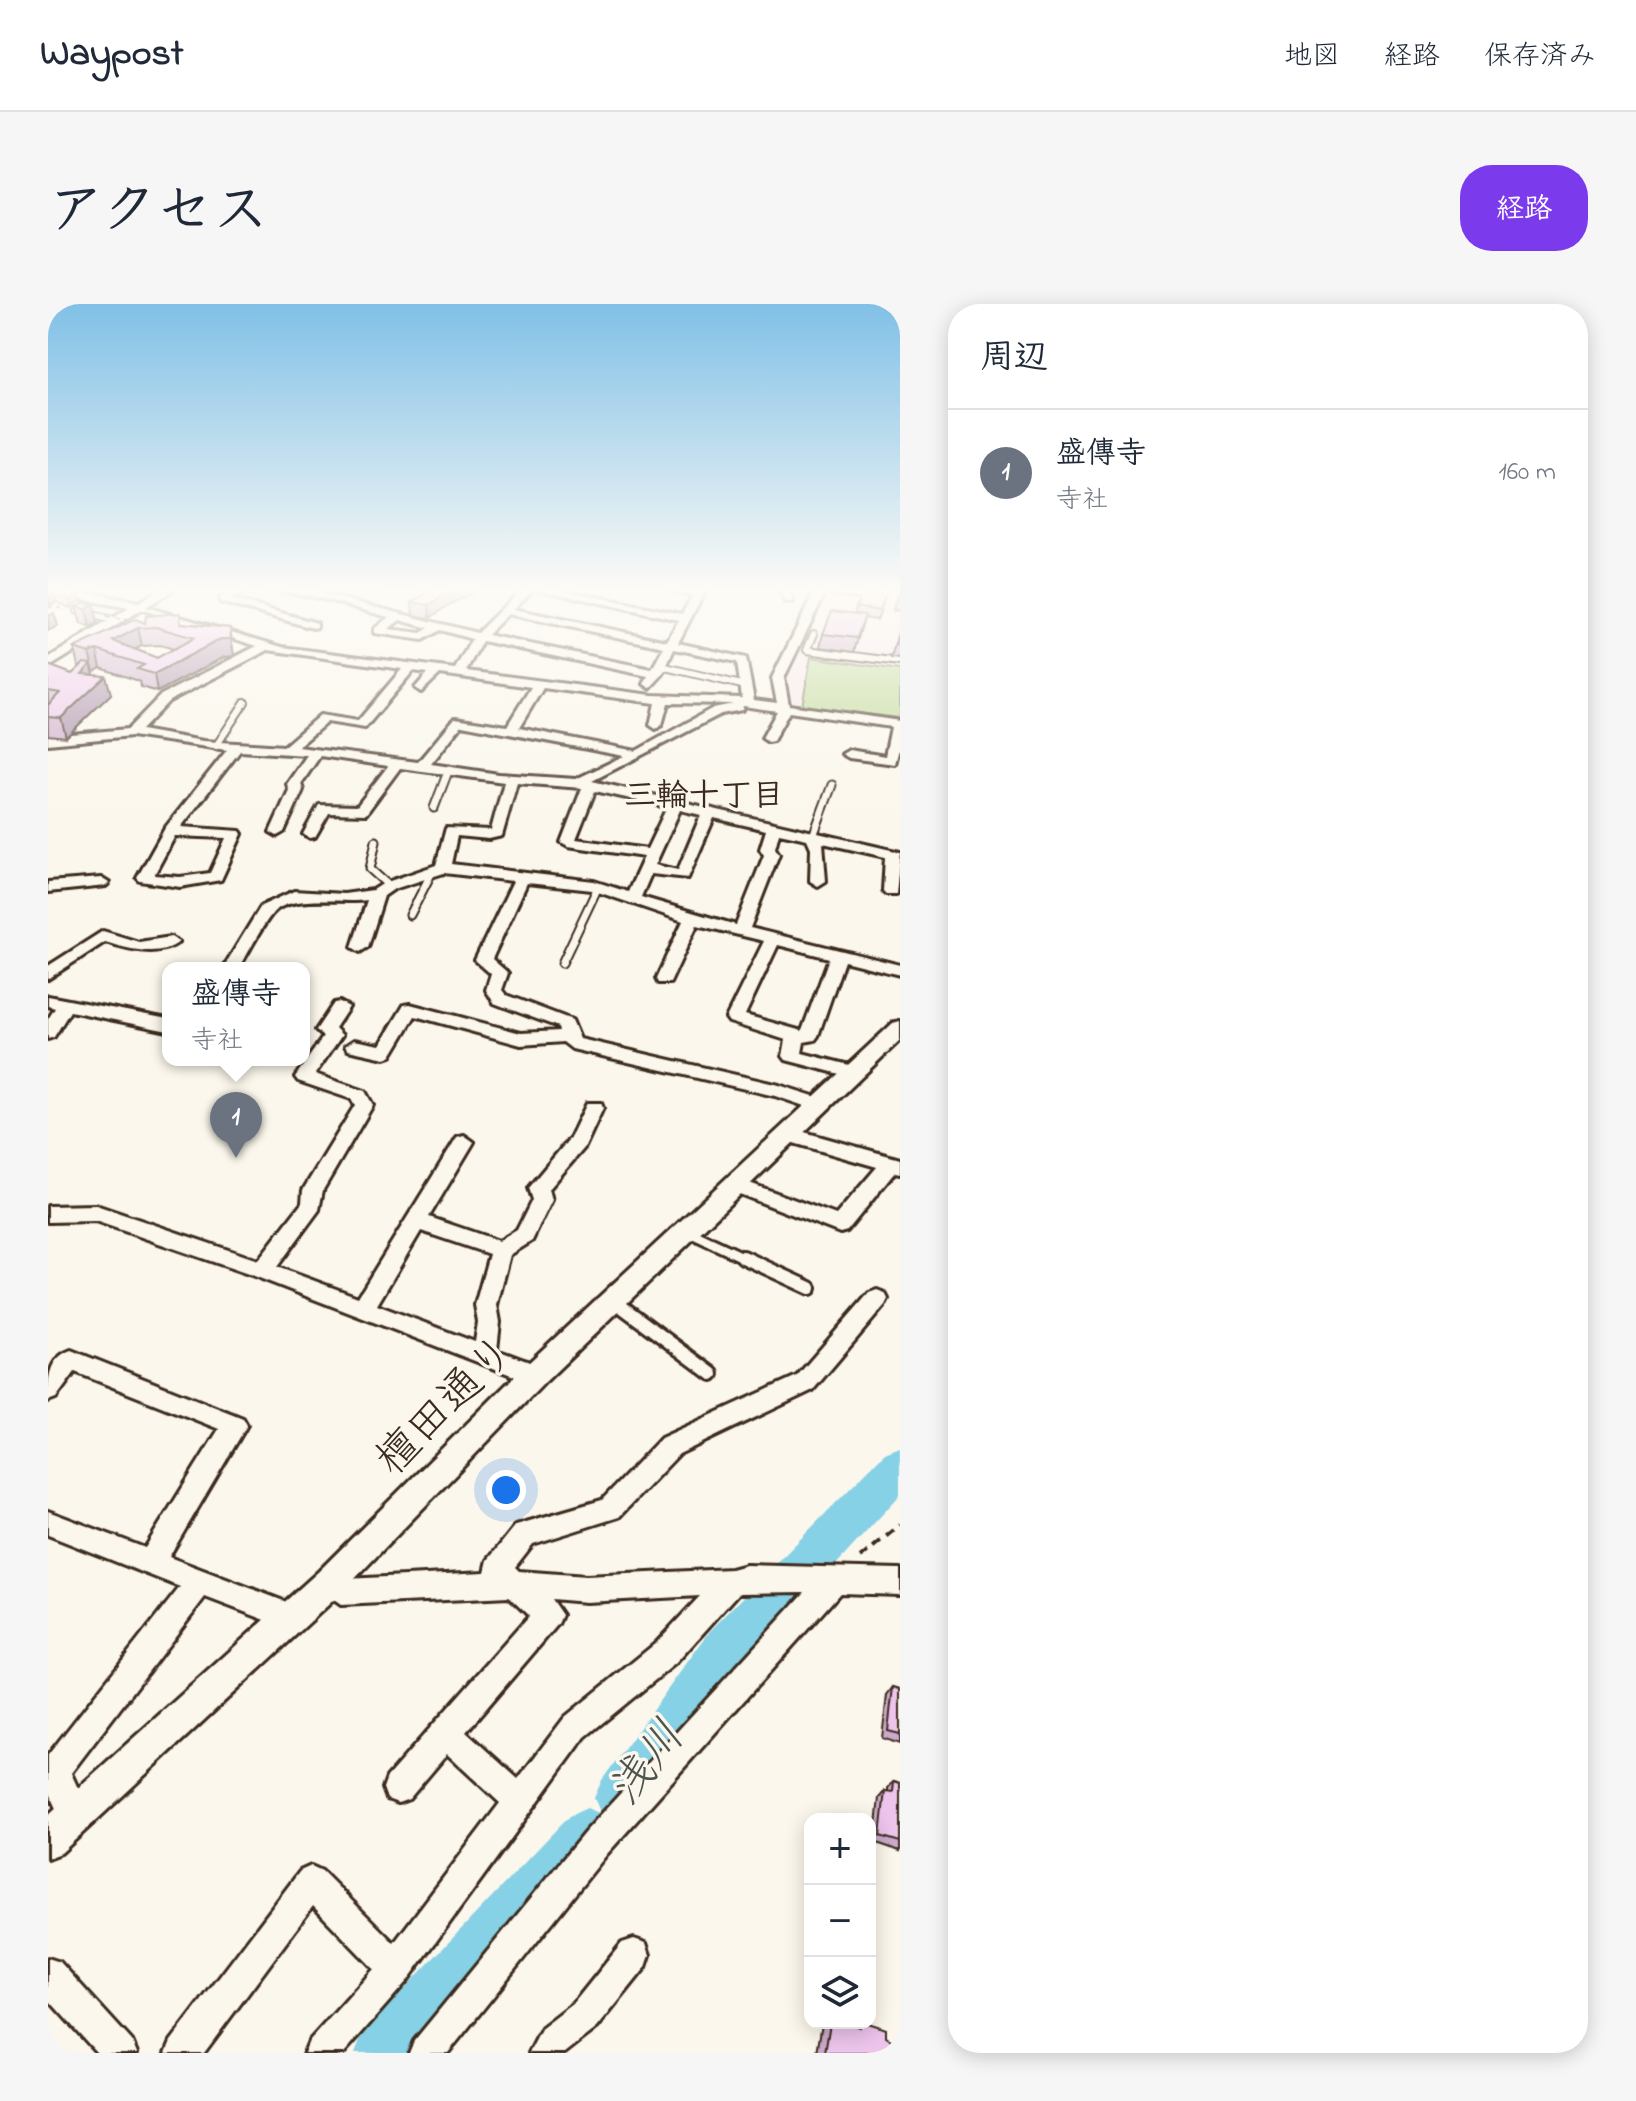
<!DOCTYPE html>
<html lang="ja">
<meta charset="utf-8">
<style>
:root{--surface:#fff;--page:#f6f6f7;--text:#1f2937;--muted:#747a83;--line:#e0e1e3;--accent:#7c3aed}
body{margin:0;font-family:"Indie Flower","Klee One",sans-serif;background:var(--page);color:var(--text)}
.controls{position:absolute;right:24px;bottom:24px;display:grid;overflow:hidden;border-radius:16px;box-shadow:0 4px 20px #0003}
.controls button{width:72px;height:72px;display:grid;place-items:center;padding:0;border:0;border-bottom:2px solid var(--line);background:var(--surface);color:var(--text);font:40px sans-serif}
.you{position:absolute;left:458px;top:1186px;width:28px;height:28px;margin:-20px;border:6px solid #fff;border-radius:50%;background:#1a73e8;box-shadow:0 0 0 12px #1a73e833}
.badge{display:grid;place-items:center;width:52px;height:52px;border-radius:50%;background:var(--accent);color:#fff;font-size:26px;font-weight:700}
.pin{position:absolute;translate:-50% -66px;filter:drop-shadow(0 2px 4px #0008)}
.pin::after{content:'';position:absolute;top:42px;width:28px;height:24px;background:inherit;clip-path:polygon(0 0,100% 0,50% 100%)}
.popup{position:absolute;left:114px;top:658px;width:148px;height:104px;box-sizing:border-box;display:grid;place-content:center;border-radius:16px;background:var(--surface);filter:drop-shadow(0 2px 6px #0005);font-size:26px;white-space:nowrap;color:var(--muted)}
.popup b{font-size:30px;color:var(--text)}
.popup::after{content:'';position:absolute;left:50%;top:100%;margin-left:-16px;border:16px solid transparent;border-top-color:var(--surface)}
.list{margin:0;padding:0;list-style:none}
h2{display:flex;justify-content:space-between;align-items:center;height:104px;margin:0;padding:0 32px;font-size:34px}
h2 small{font-size:26px;font-weight:400;color:var(--muted)}
.list li{display:grid;grid-template-columns:52px 1fr auto;gap:24px;align-items:center;box-sizing:border-box;height:128px;padding:0 32px;border-top:2px solid var(--line)}
.list b{display:block;font-size:30px;white-space:nowrap}
.list p{margin:0;font-size:26px;white-space:nowrap;color:var(--muted)}
.list em{font-size:26px;font-style:normal;color:var(--muted)}
.icon{flex:none;width:44px;height:44px;fill:none;stroke:currentColor;stroke-width:2;stroke-linecap:round;stroke-linejoin:round}
.map{position:relative;flex:none;width:852px;height:1749px;overflow:hidden;border-radius:32px}
header{display:flex;align-items:center;gap:48px;box-sizing:border-box;height:112px;padding:0 40px;background:var(--surface);border-bottom:2px solid var(--line)}
header strong{font-size:38px}
nav{display:flex;gap:44px;margin-inline-start:auto;font-size:28px}
.intro{display:flex;align-items:center;justify-content:space-between;box-sizing:border-box;height:192px;padding:0 48px}
h1{margin:0;font-size:56px}
.button{padding:20px 36px;border-radius:32px;background:var(--accent);color:#fff;font-size:28px;font-weight:700}
main{display:flex;gap:48px;padding:0 48px}
aside{flex:1;background:var(--surface);border-radius:32px;box-shadow:0 4px 20px #0003}
.map>svg:first-child{display:block}
.built{fill:#f7e8ec}
.green{fill:#bad790;stroke:#7a8057;stroke-width:2}
.lines{fill:none;stroke-linecap:round;stroke-linejoin:round}
.river{fill:#86d1e6;fill-rule:evenodd}
.service-far3-casing{stroke:#3b2a1e;stroke-width:10}
.service-far2-casing{stroke:#3b2a1e;stroke-width:11}
.service-far1-casing{stroke:#3b2a1e;stroke-width:15}
.service-casing{stroke:#3b2a1e;stroke-width:18}
.minor-casing{stroke:#3b2a1e;stroke-width:6}
.tertiary-casing{stroke:#3b2a1e;stroke-width:6}
.path-far1{stroke:#3b2a1e;stroke-width:2;stroke-dasharray:5 4;stroke-linecap:butt}
.path{stroke:#3b2a1e;stroke-width:4;stroke-dasharray:10 7;stroke-linecap:butt}
.service-far3{stroke:#fbf7ec;stroke-width:6}
.service-far2{stroke:#fbf7ec;stroke-width:7}
.service-far1{stroke:#fbf7ec;stroke-width:9}
.service{stroke:#fbf7ec;stroke-width:12}
.minor{fill:#fbf7ec;fill-rule:evenodd}
.tertiary{fill:#fbf7ec;fill-rule:evenodd}
.path-bridge{stroke:#3b2a1e;stroke-width:2;stroke-dasharray:5 4;stroke-linecap:butt}
.wall{fill:#cca9cb;stroke:#3b2a1e;stroke-width:2;fill-rule:evenodd}
.shaded-wall{fill:#a689a5;stroke:#3b2a1e;stroke-width:2}
.building{fill:#edc4ec;stroke:#3b2a1e;stroke-width:2;fill-rule:evenodd}
.labels{text-anchor:middle;stroke-width:7;stroke-linejoin:round;paint-order:stroke}
.far-neighbourhood-label{font-size:32px;font-weight:bold;fill:#3b2a1e;stroke:#fbf7ec}
.near-street-label{font-size:44px;fill:#3b2a1e;stroke:#fbf7ec}
.near-water-label{font-size:46px;font-style:italic;fill:#4e5450;stroke:#fbf7ec}
</style>
<header>
<strong>Waypost</strong>
<nav><a>地図</a><a>経路</a><a>保存済み</a></nav>
</header>
<div class="intro"><h1>アクセス</h1><a class="button">経路</a></div>
<main>
<div class="map">
<svg width="852" height="1749" viewBox="0 0 852 1749">
<rect width="100%" height="100%" fill="#fbf7ec"/>
<filter id="ink" filterUnits="userSpaceOnUse"><feTurbulence type="fractalNoise" baseFrequency=".0125" numOctaves="2"/><feDisplacementMap in="SourceGraphic" scale="16" xChannelSelector="R" yChannelSelector="G"/><feConvolveMatrix kernelMatrix="1 2 1 2 8 2 1 2 1" color-interpolation-filters="sRGB"/></filter>
<g filter="url(#ink)">
<!-- built -->
<path class="built" d="M774,288l78,10v119l-109,-13 -9,-31z"/>
<!-- green -->
<path class="green" d="M763,353l89,13v48l-98,-12z"/>
<g class="lines">
<!-- river -->
<path class="river" d="M852,1143v48l-156,170 -106,151 -18,8 -14,-6 7,16 -8,18 -182,201h-68l8,-21 206,-216 18,-8 14,6 -7,-16 8,-18 108,-149 175,-178z"/>
<!-- service-far3 casing -->
<g class="service-far3-casing">
<g id="service-far3">
<path d="M30,307l39,10"/>
<path d="M766,330l-7,16 93,12"/>
<path d="M613,362l85,20"/>
<path d="M168,442l29,-44"/>
</g>
</g>
<!-- service-far2 casing -->
<g class="service-far2-casing">
<g id="service-far2">
<path d="M609,498l9,-14"/>
<path d="M386,504l15,-39"/>
<path d="M765,532l19,-51"/>
<path d="M328,537l-6,28 19,17"/>
<path d="M362,611l21,-41"/>
<path d="M514,659l36,-76"/>
</g>
</g>
<!-- service-far1 casing -->
<g class="service-far1-casing">
<path id="service-far1" d="M639,927l60,28"/>
</g>
<!-- service casing -->
<g class="service-casing">
<g id="service">
<path d="M695,953l67,31"/>
<path d="M565,996l99,74"/>
</g>
</g>
<!-- minor casing -->
<g class="minor-casing">
<g id="minor">
<path d="M184,285h149l-5,3h-61l162,41 45,-44h11l-19,20 153,32 12,-21 -142,-31h21l124,25 10,-18 -23,-7h37l-28,54 68,15 8,42 23,3 -5,-25 44,-89 58,4 4,-4h10l-11,11 -52,-7 -41,85 5,27 111,16v24l-5,19 -46,-6 -7,-4 7,-4 36,6 6,-29 -102,-15 -16,29 -5,1 -6,-4 15,-27 -34,-5 -1,4 -21,4 -129,67 308,71 -4,42h-10l-3,-3 2,-34 -62,-14 3,38 -8,5 -8,-5 1,-33 -4,-9 -28,-6 -4,15 4,6 -29,74 150,37v10l-56,-14 -26,75 -3,4 -11,2 -2,11 59,15 3,4 -3,4 -6,2 -69,-18 -3,-4 3,-16 -57,-18 -3,-4 38,-77 -67,-16 -27,58h-12l-2,-4 27,-58 -91,-31 -65,-7 -35,76 16,14 -6,17 4,5 66,25 8,19 199,46 47,15 2,5 -2,5 -7,1 -44,-15 -203,-47 -9,-7 -42,3 -106,-29 -24,40 -6,2 -37,-8 -3,-4 9,-6 26,5 24,-40 6,-1 111,29 38,-2 -1,-4 -64,-24 -8,-13 5,-16 -16,-14 38,-79 -69,-8 -50,16 -10,7 -16,51 -8,5 -8,-5 15,-47c-26,4 -78,-7 -95,14 -13,16 -22,37 -33,54h-16l38,-62 33,-15 50,3 29,-4 11,-7 52,-18 10,-37 45,2 13,-48 -104,-14 -34,46 -37,-1 -14,24 -5,1 -7,-4 16,-29 38,1 31,-40 -68,-10 -19,28 2,6 -19,42 -7,4 -7,-4 19,-42 -2,-6 20,-29 -67,-4 -59,76 59,4 2,3 -21,46 -41,7 -40,-6 -3,-3 28,-50 62,-78 -95,-14 -84,8v-8l80,-7 33,-34 96,-49 -121,-38v-4l146,43 173,22 17,-30 -32,-9 -17,10 -49,-7v-4l15,-12c-37,-9 -125,-42 -157,-18l85,24v4l-4,1 -93,-26v-4zM460,310l156,33 -12,22 -165,-34zM352,316l29,8 -8,5 -33,-4zM434,337l166,35 -4,8 6,4 13,-14 11,-25 63,13 5,36 -90,-3 -186,-24zM220,346l134,19 -44,52 -38,-6 -36,31 -81,-5 -62,-11 28,-29zM365,367l15,2 -13,15 6,4 19,-18 91,13 -24,39 -52,-8 -37,44 -120,-15 29,-25 38,6zM495,384l112,15 -5,22 6,4 6,-4 6,-22 65,1 -20,4 -77,43 -117,-23zM414,421l162,31 -48,23 -77,-5 -68,-10zM469,479l65,5 -21,54 7,4 76,11 -16,35 -34,-11 -143,-17 6,-28 32,3 13,-3zM547,487l72,16 -20,42 -71,-10zM632,506l21,5 -23,55 -23,-5zM666,514l52,12 -6,19 4,6 -28,70 -95,-28 10,-23 37,4zM127,532l51,2 -16,35 -30,4 -26,-2zM730,641l51,13 -27,73 -57,-16z"/>
<path d="M731,285h10l4,13h-8z"/>
<path d="M53,574l8,5 -3,3 -58,6v-10z"/>
<path d="M55,627l36,11 32,-5 8,5c-20,16 -51,7 -74,0l-57,37v-13z"/>
<path d="M0,692l120,23v12l-98,-20 -16,26 -6,2v-20l7,-11 -7,-2z"/>
<path d="M292,698l9,5 -14,21 7,7 -27,39 50,17 8,14 -50,85 -4,20 -42,57 81,30 99,-160 7,-2 10,7 -45,75 70,24 18,-11 15,-30 -4,-12 42,-50 17,-35h14l2,5 -18,39 -36,42 3,11 -20,41 -22,14 -13,50 3,17 -3,28 46,17 4,7 -4,7 -8,3 -8,-3 -273,-105 -159,-55 -47,1v-16l48,-1 162,55 44,-57 1,-13 52,-85 -4,-6 -53,-18 -3,-4 28,-40 -7,-7 18,-27zM373,927l68,23 -14,51 3,17 -3,20 -98,-37z"/>
<path d="M742,824l110,31v14l-5,-1 -48,59 -7,2 -111,-43 -3,-5 10,-7 100,37 41,-48 -94,-27 -3,-5 3,-5z"/>
<path d="M829,986l8,3 3,6 -3,6 -72,85 -134,64 -60,63 -86,27 -18,23 4,4 67,5 145,-7 15,-4 154,4v26l-60,-2 -233,261 -159,199h-39l5,-12 171,-209 220,-240 -66,1 -63,70 -91,74 -177,243 -64,73h-40l5,-12 65,-72 -61,-63 -109,147h-38l5,-12 129,-170 11,-5 11,5 72,72 106,-140 -53,-49 -38,45 -11,4 -11,-4 -4,-11 4,-11 142,-161 -20,-19 -168,8 -20,-14 -4,-9 4,-9 9,-4 16,10 139,-7 3,-12 28,-35 86,-25 59,-62 136,-62 72,-83zM652,1292l-44,47 -91,74 -47,62 -52,-47 92,-108 4,-9 -11,-16 35,3z"/>
<path d="M23,1046l172,68 4,7 -4,7 -74,125 133,51 4,9 -4,9 -10,4 -87,-33 -134,176 19,42 -4,11 -11,4 -11,-4 -16,-35v-36l132,-168 -132,-52v-24l97,37 74,-119 -144,-57 -19,26 -8,3c0,-21 0,-43 23,-51z"/>
<path d="M586,1635l12,4 4,12 -4,12 -49,61 -32,25h-36l13,-25 31,-24 49,-61z"/>
<path d="M0,1654l12,4 72,79 5,12h-40l-49,-54z"/>
</g>
</g>
<!-- tertiary casing -->
<g class="tertiary-casing">
<g id="tertiary">
<path d="M0,285h22l69,13 21,-13h15l-127,79v-10l81,-50 -80,-15z"/>
<path d="M852,717v19l-355,342 -204,211 -280,260 -13,5v-43l271,-244 206,-205 368,-343z"/>
</g>
</g>
<!-- path-far1 -->
<path class="path-far1" d="M0,303l18,2"/>
<!-- path -->
<path class="path" d="M812,1254l40,-33"/>
<!-- service-far3 -->
<use href="#service-far3" class="service-far3"/>
<!-- service-far2 -->
<use href="#service-far2" class="service-far2"/>
<!-- service-far1 -->
<use href="#service-far1" class="service-far1"/>
<!-- service -->
<use href="#service" class="service"/>
<!-- minor -->
<use href="#minor" class="minor"/>
<!-- tertiary -->
<use href="#tertiary" class="tertiary"/>
<!-- path-bridge -->
<path class="path-bridge" d="M58,313l22,3"/>
</g>
<!-- wall -->
<g class="wall">
<path d="M0,285h15l1,2 17,8 -10,9 -15,-6 -5,3h-3z"/>
<path d="M375,285h56l-29,15 -20,14 -17,-3 -1,-13 16,-9 -5,-1z"/>
<path d="M849,291h3v16l-7,-1z"/>
<path d="M835,300l-6,16 -13,-2 -10,34 -34,-5 3,-13 32,-20 1,-7z"/>
<path d="M46,301l4,18 -8,4 -9,-3 -5,-17z"/>
<path d="M97,319h37l48,5 4,28 -10,1 -67,35 -16,-5 -2,-6 -38,-13 -8,3 1,4 17,19 -45,43 -18,-2v-70l24,9 8,-7 -2,-1 -4,-18zM112,341l14,4 -17,9 -22,-9 7,-3z"/>
<path d="M852,322v33l-9,-1z"/>
<path d="M845,1383l7,2v55l-18,-6 5,-43z"/>
<path d="M846,1477l6,2v68l-26,-9 5,-44 6,-7h3v-3z"/>
<path d="M762,1560v38l-7,-2 4,-32z"/>
<path d="M774,1719l33,2 4,-2h8l19,14 14,16h-83z"/>
</g>
<!-- shaded-wall -->
<g class="shaded-wall">
<path d="M14,285h1l2,8 -11,-2 2,7 -5,3 -2,-9z"/>
<path d="M406,285h25l-29,15 -20,14 -1,-13z"/>
<path d="M31,287l2,8 -10,9 -2,-9z"/>
<path d="M46,301l4,18 -8,4 -4,-18z"/>
<path d="M6,309l4,13 -10,5v-15z"/>
<path d="M90,324l4,18 -22,11 -7,-16z"/>
<path d="M173,335h10l3,17 -10,1 -67,35 -3,-18z"/>
<path d="M49,346l4,18 -7,4 -5,-19z"/>
<path d="M43,360l5,19 -14,-9z"/>
<path d="M58,372l5,18 -45,43 -5,-19z"/>
</g>
<!-- building -->
<g class="building">
<path d="M0,285h14l-13,7h-1z"/>
<path d="M20,285l11,2 -10,8 -15,-4z"/>
<path d="M387,285h19l-25,16 -17,-3z"/>
<path d="M814,288l23,3 -5,16 -24,-4z"/>
<path d="M849,291h3v7l-4,-1z"/>
<path d="M36,299l10,2 -8,4 -10,-2z"/>
<path d="M784,307l33,4 -8,23 -34,-4z"/>
<path d="M132,309l1,10 49,5 1,11h-10l-67,35 -17,-5 7,-4 -47,-15 -8,3 -15,-5 62,-29 9,4 1,-7zM108,323l38,11 -37,20 -44,-17 25,-13z"/>
<path d="M852,322v19l-5,-1z"/>
<path d="M36,359l7,1 -9,10 24,2 -45,42 -13,-1v-12l12,-12 -12,-2v-26l24,9z"/>
<path d="M845,1383l7,2v45l-12,-3z"/>
<path d="M846,1477l6,2v59l-20,-6 5,-45 8,1z"/>
<path d="M782,1719h19l10,4 2,-4h6l19,6v8l14,8v8h-75z"/>
</g>
</g>
<!-- sky -->
<linearGradient id="sky" x2="0" y2="1"><stop stop-color="#81c0e7"/><stop offset="0.54" stop-color="#fdfbf6"/><stop offset="1" stop-color="#fdfbf6" stop-opacity="0"/></linearGradient>
<rect width="852" height="530" fill="url(#sky)"/>
<g class="labels">
<!-- far-neighbourhood labels -->
<g class="far-neighbourhood-label">
<text x="656" y="501">三輪十丁目</text>
</g>
<!-- near-street labels -->
<g class="near-street-label">
<text transform="translate(396 1100) rotate(-45)" y="15">檀田通り</text>
</g>
<!-- near-water labels -->
<g class="near-water-label">
<text transform="translate(597 1458) rotate(-53)" y="16">浅川</text>
</g>
</g>
</svg>
<div class="controls">
<button>+</button>
<button>−</button>
<button><svg class="icon" aria-label="layers" viewBox="0 0 24 24"><path d="M12 4l9 5-9 5-9-5zM3 14l9 5 9-5"/></svg></button>
</div>
<div class="you"></div>
<div class="pin badge" style="left:188px;top:854px;background:#6b7280">1</div>
<div class="popup"><b>盛傳寺</b>寺社</div>
</div>
<aside>
<h2>周辺<small></small></h2>
<ul class="list">
<li><span class="badge" style="background:#6b7280">1</span><div><b>盛傳寺</b><p>寺社</p></div><em>160 m</em></li>
</ul>
</aside>
</main>
